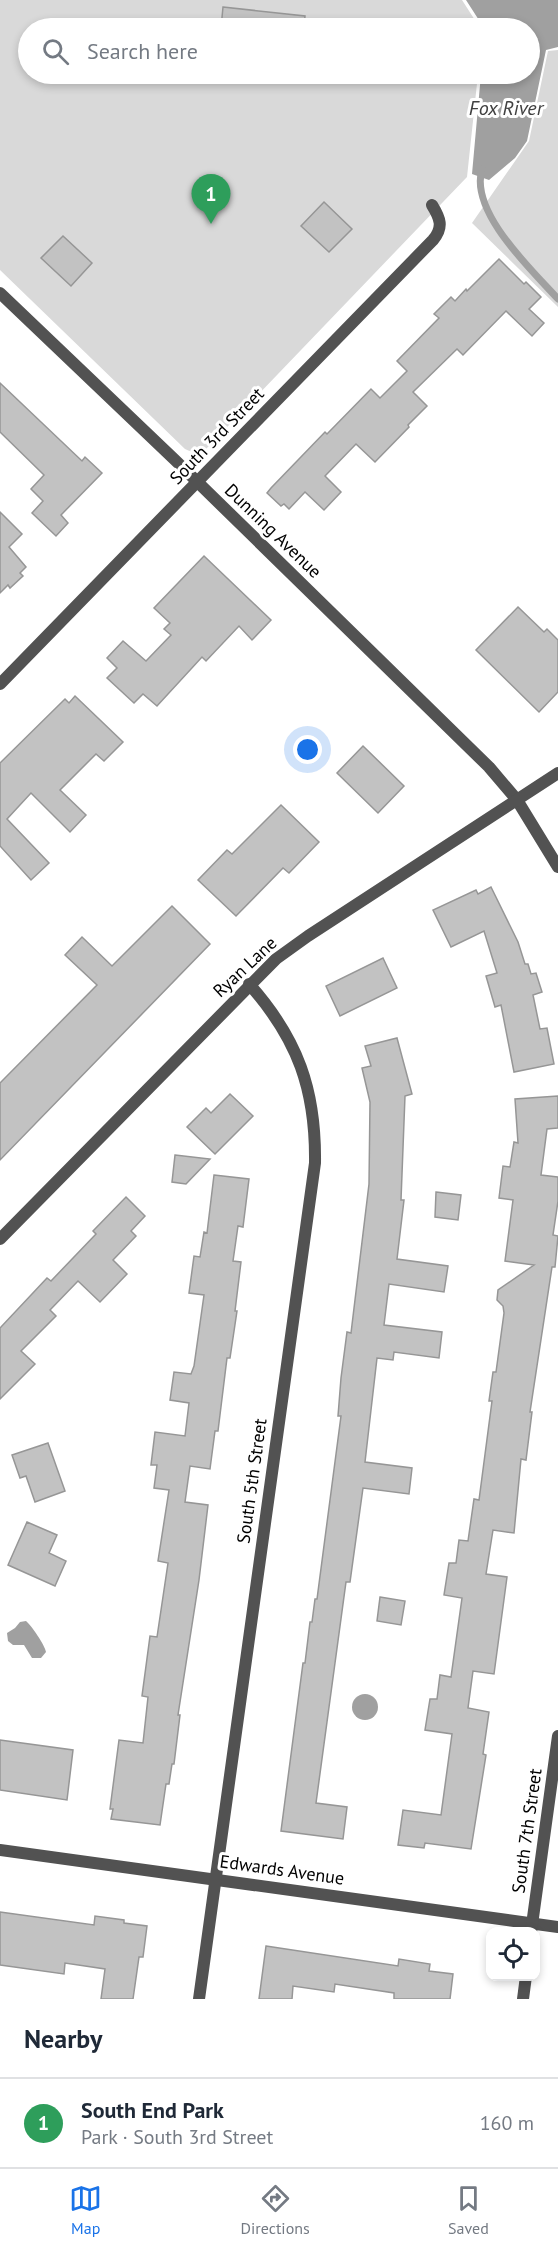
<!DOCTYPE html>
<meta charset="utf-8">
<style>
:root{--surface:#fff;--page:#f6f6f7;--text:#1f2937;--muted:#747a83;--line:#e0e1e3;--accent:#1a73e8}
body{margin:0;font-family:"PT Sans",sans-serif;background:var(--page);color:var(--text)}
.controls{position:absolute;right:18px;bottom:18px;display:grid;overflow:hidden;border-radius:12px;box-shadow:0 3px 9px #0003}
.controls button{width:54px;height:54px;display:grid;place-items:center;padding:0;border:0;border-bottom:2px solid var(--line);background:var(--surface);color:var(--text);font:30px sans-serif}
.you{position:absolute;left:308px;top:750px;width:21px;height:21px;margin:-15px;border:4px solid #fff;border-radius:50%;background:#1a73e8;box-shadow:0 0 0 9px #1a73e833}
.badge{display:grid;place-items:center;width:39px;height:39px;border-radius:50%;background:var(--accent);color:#fff;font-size:20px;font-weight:700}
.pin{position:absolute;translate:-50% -50px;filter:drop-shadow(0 2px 3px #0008)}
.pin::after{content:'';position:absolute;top:32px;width:21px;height:18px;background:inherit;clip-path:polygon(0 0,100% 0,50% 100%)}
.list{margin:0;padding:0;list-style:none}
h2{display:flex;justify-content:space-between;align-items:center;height:78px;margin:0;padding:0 24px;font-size:26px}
h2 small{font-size:20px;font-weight:400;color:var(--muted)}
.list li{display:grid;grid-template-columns:39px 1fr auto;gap:18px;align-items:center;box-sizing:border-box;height:90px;padding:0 24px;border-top:2px solid var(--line)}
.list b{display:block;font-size:22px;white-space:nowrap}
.list p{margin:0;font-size:20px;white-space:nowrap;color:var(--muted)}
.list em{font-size:20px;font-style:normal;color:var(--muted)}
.icon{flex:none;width:33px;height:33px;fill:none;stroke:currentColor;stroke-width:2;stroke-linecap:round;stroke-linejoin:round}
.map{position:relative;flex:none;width:558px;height:1999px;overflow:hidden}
.search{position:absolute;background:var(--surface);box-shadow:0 3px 9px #0003;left:18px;right:18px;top:18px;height:66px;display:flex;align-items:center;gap:15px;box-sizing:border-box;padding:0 21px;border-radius:33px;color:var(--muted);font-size:22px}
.sheet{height:168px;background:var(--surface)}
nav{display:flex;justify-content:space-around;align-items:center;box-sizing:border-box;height:84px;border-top:2px solid var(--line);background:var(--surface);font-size:16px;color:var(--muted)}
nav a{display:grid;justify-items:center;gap:3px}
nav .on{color:var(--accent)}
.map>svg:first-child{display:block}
.green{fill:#d9d9d9}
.water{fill:#a0a0a0}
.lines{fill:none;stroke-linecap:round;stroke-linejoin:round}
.stream{stroke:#a0a0a0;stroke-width:7}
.building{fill:#c2c2c2;stroke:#969696;stroke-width:1.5}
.street{stroke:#525252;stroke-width:12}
.labels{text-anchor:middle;stroke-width:6;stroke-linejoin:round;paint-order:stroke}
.street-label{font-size:18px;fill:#000;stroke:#fff}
.water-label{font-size:20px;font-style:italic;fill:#414141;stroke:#fff}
</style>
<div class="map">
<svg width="558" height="1999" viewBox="0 0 558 1999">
<rect width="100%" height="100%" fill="#fff"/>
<!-- green -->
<g class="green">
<path d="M0,0h462l18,28h-452v46h450l-11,103 -261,272c-8,5 -12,4 -21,0l-185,-179z"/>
<path d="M558,50v257l-86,-84 57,-82 19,-90z"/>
</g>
<!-- water -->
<g class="water">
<path d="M466,0h92v47l-12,3 -19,91 -12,17 -26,22 -17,-6 9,-100h49v-46h-46z"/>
<path d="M26,1621c5,4 19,24 20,31l-5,6h-9l-8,-13h-11l-5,-4 -1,-8 8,-5 5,-6z"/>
<circle cx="365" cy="1707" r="13"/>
</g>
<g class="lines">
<!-- stream -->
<path class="stream" d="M482,169c-13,43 50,101 76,130"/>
</g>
<!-- building -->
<g class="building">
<path d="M223,7l82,9 -1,12h-83z"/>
<path d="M324,202l28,27 -23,23 -28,-26z"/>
<path d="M63,236l29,27 -21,23 -30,-28z"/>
<path d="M499,259l25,25 2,-2 15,15 -12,12 15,14 -12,13 -26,-25 -43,44 -6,-6 -44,43 14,14 -19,19 1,2 -34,35 -19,-18 -31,32 16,16 -17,18 -19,-18 -16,17 -5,-5 -3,2 -14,-13 4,-5 54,-56 2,2 44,-45 9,9 27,-27 -10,-10 42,-43 -5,-4 17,-17 4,4 11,-12 1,2z"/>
<path d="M0,383l82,78 3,-4 17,16 -41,42 7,8 -12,13 -24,-23 11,-12 -12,-12 13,-14 -44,-43z"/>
<path d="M0,512l22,22 -13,13 17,20 -6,6 3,3 -13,12 -2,-3 -8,8z"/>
<path d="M204,556l67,64 -19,20 -13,-14 -33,35 -4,-4 -45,49 -14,-12 -9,9 -27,-25 10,-10 -10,-10 16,-17 23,20 25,-26 -7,-6 6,-6 -16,-15z"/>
<path d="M518,607l26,25 3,-3 11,11v52l-19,20 -63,-62z"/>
<path d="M75,696l48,46 -19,19 -8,-7 -36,36 26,25 -16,17 -39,-39 -24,26 42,44 -18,17 -31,-34v-83l65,-64 4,4z"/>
<path d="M363,746l41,40 -26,27 -41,-40z"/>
<path d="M281,805l38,37 -30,31 -6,-5 -47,48 -38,-36 29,-30 5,4z"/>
<path d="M491,887l27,55 7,22h3l3,10 5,-1 6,19 -9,3 7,34 7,-1 7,36 -40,8 -13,-67 -6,2 -9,-31 11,-3 -13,-42 -33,16 -18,-37 43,-20 2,4z"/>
<path d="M172,906l38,38 -210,216v-77l97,-98 -32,-30 17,-18 30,29z"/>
<path d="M383,958l14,30 -57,28 -14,-30z"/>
<path d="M397,1038l15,56 -7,2 -4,104h3l-7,59 51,7 -4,26 -55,-8 -5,41 58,7 -3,26 -45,-6 -1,8 -16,-2 -12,104 47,6 -3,26 -46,-6 -13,94h-4l-30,221 31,4 -4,32 -62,-8 22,-168h2l5,-41h2l3,-23h2l24,-183h-3l3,-38 6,-46 4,1 18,-149 1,-82 -8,-34 9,-2 -6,-20z"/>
<path d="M230,1094l23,22 -38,38 -28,-27 19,-19 5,5z"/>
<path d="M558,1096v32l-11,1 -6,46 17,2v24l-5,34 5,1 -3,31h-3l-22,145h2l-6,48 -5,-1 -7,74 -21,-3 -7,44 21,3 -13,97 -21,-3 -5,37 21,4 -6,42 3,1 -15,94 -46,-6 -1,5 -26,-3 5,-35 38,5 11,-81 -27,-4 5,-31h7l3,-24 11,2 11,-79 -18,-3 5,-32h7l3,-23 9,1 6,-42 5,1 13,-99h-3l4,-29h3l8,-59 -1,-7 -6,-6 1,-10 36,-25 -29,-4 8,-61 -14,-2 4,-32 7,1 4,-25 4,1 -3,-44z"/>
<path d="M175,1155l35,4 -24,25 -14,-2z"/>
<path d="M214,1175l35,4 -6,48 -5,-1 -5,35 8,1 -6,49h2l-7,47h-3l-9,73h-3l-5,38 -20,-3 -5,36 23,3 -9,75 -21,135h2l-6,49h-2l-3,20h-3l-6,41 -49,-6 2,-10h-3l9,-69 24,3 5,-46 -6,-1 8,-60 7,1 11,-74 -10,-2 11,-71 -15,-2 3,-23h-6l4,-33 30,4 4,-33 -19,-3 4,-28 17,2 3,-8 10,-71 -15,-2 5,-37 6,1 4,-25 3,1z"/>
<path d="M436,1192l25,3 -3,25 -23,-3z"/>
<path d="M126,1197l19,19 -14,15 5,5 -23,24 14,14 -27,28 -22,-21 -28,29 6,6 -35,35 14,13 -35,35v-71l47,-50 4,3 45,-47 -3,-3z"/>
<path d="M48,1443l17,48 -30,11 -9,-26 -6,2 -8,-23z"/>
<path d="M27,1522l30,13 -8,18 17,8 -11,25 -47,-21z"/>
<path d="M380,1597l25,4 -4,24 -24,-4z"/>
<path d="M0,1740l73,10 -6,50 -67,-10z"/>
<path d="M0,1912l94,13 1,-9 29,4v3l23,3 -4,31h-4l-6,42h-32l4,-30 -40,-6 -1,11 -64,-9z"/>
<path d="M266,1946l132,20 1,-7 31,5 -1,7 24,3 -3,25h-56v-6l-59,-9 -1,8 -41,-6 -1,13h-33z"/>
</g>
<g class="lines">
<!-- street -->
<g class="street">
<path d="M0,293l175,167 314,307 28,33 41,67"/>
<path d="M0,684l433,-444c11,-13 7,-22 -1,-35"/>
<path d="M0,1239l276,-280 32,-23 250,-163"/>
<path d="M0,1850l558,77"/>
<path d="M531,1932l27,-196"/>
<path d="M199,1999l116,-836c1,-73 -17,-124 -66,-179"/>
<path d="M523,1999l3,-23"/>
</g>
</g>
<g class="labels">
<!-- street labels -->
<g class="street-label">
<text transform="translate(217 436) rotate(-46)" y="6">South 3rd Street</text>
<text transform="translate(273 531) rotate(44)" y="6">Dunning Avenue</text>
<text transform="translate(245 967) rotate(-43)" y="6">Ryan Lane</text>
<text transform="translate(252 1481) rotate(-82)" y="6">South 5th Street</text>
<text transform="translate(527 1831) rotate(-82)" y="6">South 7th Street</text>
<text transform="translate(282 1870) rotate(8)" y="6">Edwards Avenue</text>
</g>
<!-- water labels -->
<g class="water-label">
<text x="506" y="115">Fox River</text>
</g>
</g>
</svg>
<div class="controls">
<button><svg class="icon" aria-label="locate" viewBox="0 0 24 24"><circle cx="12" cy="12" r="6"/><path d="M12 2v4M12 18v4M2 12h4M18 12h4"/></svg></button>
</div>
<div class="you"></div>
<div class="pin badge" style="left:211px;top:224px;background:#2e9e5b">1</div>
<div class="search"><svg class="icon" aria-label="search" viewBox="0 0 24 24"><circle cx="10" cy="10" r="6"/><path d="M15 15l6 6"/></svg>Search here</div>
</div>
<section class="sheet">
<h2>Nearby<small></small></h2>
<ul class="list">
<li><span class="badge" style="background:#2e9e5b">1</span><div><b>South End Park</b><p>Park · South 3rd Street</p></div><em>160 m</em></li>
</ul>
</section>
<nav>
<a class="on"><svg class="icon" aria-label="map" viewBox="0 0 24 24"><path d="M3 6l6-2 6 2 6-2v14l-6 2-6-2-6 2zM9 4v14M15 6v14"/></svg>Map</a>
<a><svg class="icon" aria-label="directions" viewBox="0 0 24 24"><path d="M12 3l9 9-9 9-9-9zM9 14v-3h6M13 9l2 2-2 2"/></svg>Directions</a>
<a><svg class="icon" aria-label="saved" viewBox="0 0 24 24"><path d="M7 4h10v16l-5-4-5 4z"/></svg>Saved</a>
</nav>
